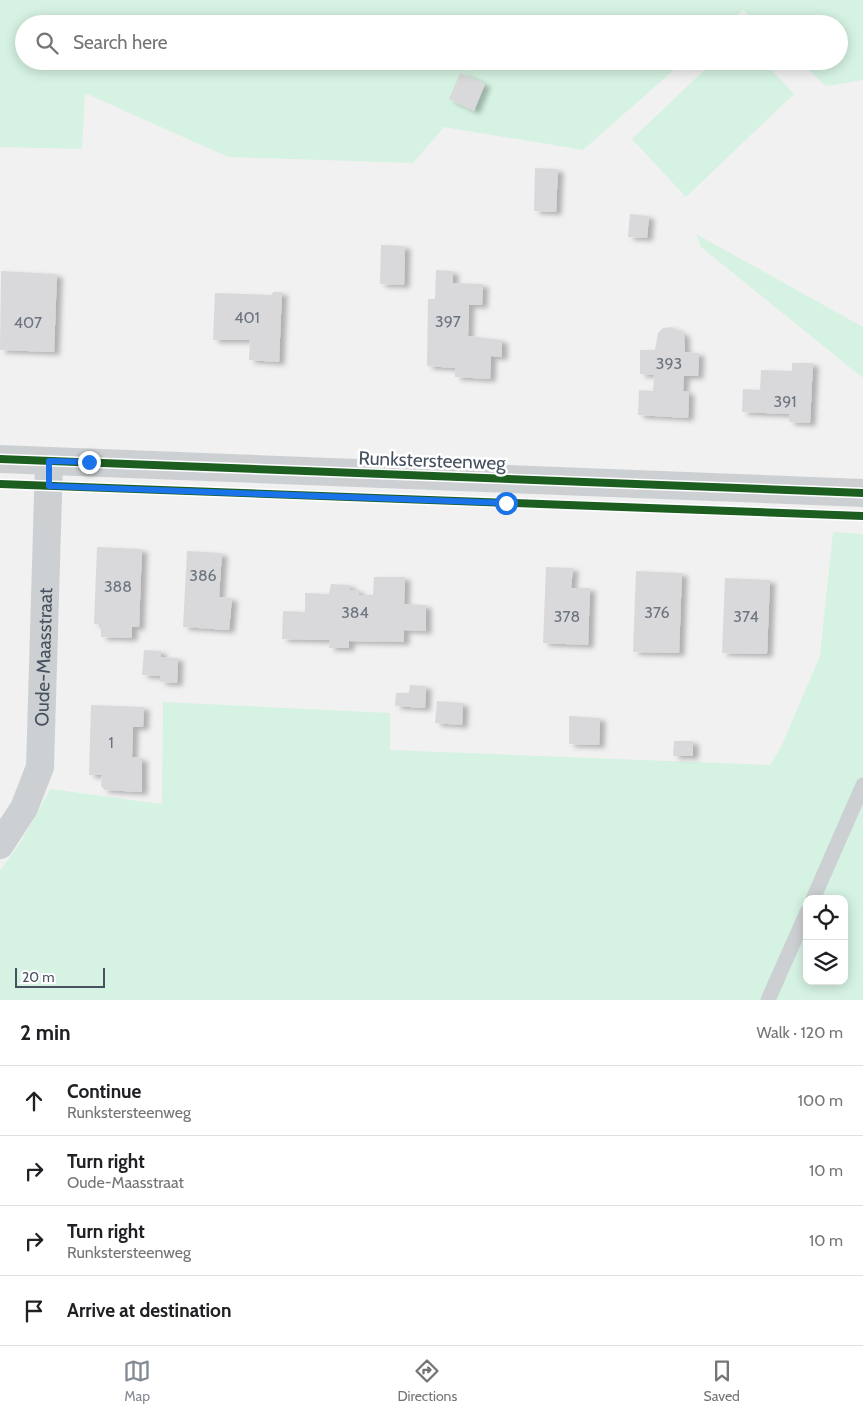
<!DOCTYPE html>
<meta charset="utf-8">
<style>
:root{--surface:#fff;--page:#f6f6f6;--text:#202124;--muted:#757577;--line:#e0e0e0;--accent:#838a93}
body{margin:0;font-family:Cabin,sans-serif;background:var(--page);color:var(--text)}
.controls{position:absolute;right:15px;bottom:15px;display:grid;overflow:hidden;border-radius:10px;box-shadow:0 2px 12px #0003}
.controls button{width:45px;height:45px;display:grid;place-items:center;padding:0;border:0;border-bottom:1px solid var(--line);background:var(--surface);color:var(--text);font:25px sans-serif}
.scale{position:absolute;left:15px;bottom:12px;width:90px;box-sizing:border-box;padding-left:5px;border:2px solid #475260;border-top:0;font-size:14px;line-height:18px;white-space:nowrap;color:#475260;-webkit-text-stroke:4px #fff;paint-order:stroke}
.stop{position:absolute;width:15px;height:15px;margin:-11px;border:4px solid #1a73e8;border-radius:50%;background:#fff}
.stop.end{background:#1a73e8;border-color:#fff;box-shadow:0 1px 5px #0008}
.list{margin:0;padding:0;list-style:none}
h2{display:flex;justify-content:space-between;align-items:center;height:65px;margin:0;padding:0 20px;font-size:21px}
h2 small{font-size:16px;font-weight:400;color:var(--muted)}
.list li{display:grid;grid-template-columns:32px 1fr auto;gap:15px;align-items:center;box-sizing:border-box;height:70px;padding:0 20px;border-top:1px solid var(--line)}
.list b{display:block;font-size:19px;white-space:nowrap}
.list p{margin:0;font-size:16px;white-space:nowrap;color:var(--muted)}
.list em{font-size:16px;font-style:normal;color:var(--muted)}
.icon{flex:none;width:28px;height:28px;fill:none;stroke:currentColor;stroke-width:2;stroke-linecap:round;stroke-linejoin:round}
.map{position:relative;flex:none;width:863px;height:1000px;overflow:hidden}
.search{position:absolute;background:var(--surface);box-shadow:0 2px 12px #0003;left:15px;right:15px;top:15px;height:55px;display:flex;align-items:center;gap:12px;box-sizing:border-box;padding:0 18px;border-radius:28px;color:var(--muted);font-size:19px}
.sheet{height:345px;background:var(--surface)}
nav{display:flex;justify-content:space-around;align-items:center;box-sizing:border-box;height:70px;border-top:1px solid var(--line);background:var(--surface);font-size:14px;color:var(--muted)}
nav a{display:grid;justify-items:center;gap:2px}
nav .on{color:var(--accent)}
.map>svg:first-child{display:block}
.green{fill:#d5f2e2;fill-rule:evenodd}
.building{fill:#d9d9db;filter:url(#shadow)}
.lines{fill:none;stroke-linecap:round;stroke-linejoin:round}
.service{stroke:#cdd0d2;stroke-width:15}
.minor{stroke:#cdd0d2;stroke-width:28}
.tertiary{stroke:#cdd0d2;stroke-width:28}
.cycleway-casing{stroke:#fff;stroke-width:11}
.cycleway{stroke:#1b5e20;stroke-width:8}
.route{stroke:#1a73e8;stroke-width:6}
.labels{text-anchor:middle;stroke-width:5;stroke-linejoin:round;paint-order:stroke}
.number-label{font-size:16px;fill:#6d7580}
.street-label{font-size:19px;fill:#475260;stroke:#fff}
</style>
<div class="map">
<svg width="863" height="1000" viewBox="0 0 863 1000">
<defs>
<filter id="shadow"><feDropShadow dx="5.5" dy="3" stdDeviation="2.5" flood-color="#0004"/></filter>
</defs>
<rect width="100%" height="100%" fill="#f2f1f1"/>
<!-- green -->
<g class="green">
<path d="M0,0h863v80l-37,6 -27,-25h40v-37h-80l-16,-14 -16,14h-703v37h660l-101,89 -139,-23 -31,36 -185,-6 -143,-64 -3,56 -82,-2z"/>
<path d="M714,61h49l31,33 -108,103 -54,-58z"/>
<path d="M696,234l167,93v51l-162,-131z"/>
<path d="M833,532l30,2v466h-863v-129l22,-31 28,-51 112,15 1,-102 227,11v37l380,15 11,-18 39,-91zM807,899h37v82h-37z"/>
</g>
<!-- building -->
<g class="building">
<path d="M460,73l25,11 -11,27 -25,-12z"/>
<path d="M535,168l23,1 -2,43 -22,-1z"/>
<path d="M630,214l19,2 -2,22 -19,-1z"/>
<path d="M381,245l24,1 -1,39 -24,-1z"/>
<path d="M436,270l17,1v12l30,1 -1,21h-13l-1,31 34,4v17l-11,-1 -1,23 -35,-2v-9l-28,-2 1,-67h7z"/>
<path d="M1,271l56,3 -3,78 -54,-2z"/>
<path d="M273,292h9l-3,70 -30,-2 1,-20h-37l2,-47 57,2z"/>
<path d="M672,327l12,7 1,18 14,1 -1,23h-14l-1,15 6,1 -1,26 -50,-3 1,-25 14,1 1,-16 -14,-1v-24h15l3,-17 5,-5z"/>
<path d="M792,363h21l-3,60 -21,-1v-8l-47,-2 1,-23 17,1 1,-20 31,1z"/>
<path d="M97,547l45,2 -3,78h-7v11l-31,-1v-13h-7z"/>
<path d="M187,551l35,2 -3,44 13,1 -3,32 -46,-3z"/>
<path d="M546,567l27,1 -2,20h19l-2,57 -45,-2z"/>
<path d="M636,571l46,2 -3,80 -46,-1z"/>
<path d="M374,577h31l-1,27 22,1v26l-22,-1v12l-55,-1v7h-20l1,-8 -48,-1 1,-28 22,1v-19l24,1 2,-10 19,1v5h9v5h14z"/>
<path d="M725,578l45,2 -3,74 -45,-1z"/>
<path d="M144,650l17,1v6l17,1 -1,25 -17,-1v-6l-18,-1z"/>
<path d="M410,685l16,1 -1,22 -30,-2 1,-13h13z"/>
<path d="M437,701l26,2 -1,22 -27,-2z"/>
<path d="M91,705l53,2 -1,20h-10l-1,30 10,1v34l-37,-2 -4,-4 1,-11h-13z"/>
<path d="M569,716l31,2 -1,27 -30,-1z"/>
<path d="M674,741h19v15h-20z"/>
</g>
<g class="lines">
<!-- service -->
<g class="service">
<path d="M813,899l50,-114"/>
<path d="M768,1000l39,-88"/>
</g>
<!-- minor -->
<path class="minor" id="s1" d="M0,845l24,-37 16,-41 9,-306"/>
<!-- tertiary -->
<path class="tertiary" d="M0,459l863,34"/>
<!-- cycleway casing -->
<g class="cycleway-casing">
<g id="cycleway">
<path d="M0,459l863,34"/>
<path d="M0,484l863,32"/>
</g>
</g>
<!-- cycleway -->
<use href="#cycleway" class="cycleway"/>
</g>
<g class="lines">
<!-- route -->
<path class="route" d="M89,462l-40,-1v25l457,17"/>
</g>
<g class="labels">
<!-- number labels -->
<g class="number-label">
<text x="247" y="323">401</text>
<text x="448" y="327">397</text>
<text x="28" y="328">407</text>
<text x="669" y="369">393</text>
<text x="785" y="407">391</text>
<text x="203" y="581">386</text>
<text x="118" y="592">388</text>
<text x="355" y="618">384</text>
<text x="657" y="618">376</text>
<text x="567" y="622">378</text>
<text x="746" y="622">374</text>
<text x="111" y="748">1</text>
</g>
<!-- street labels -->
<g class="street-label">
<text transform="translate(432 460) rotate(2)" y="7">Runkstersteenweg</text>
<text dy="7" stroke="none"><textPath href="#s1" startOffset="198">Oude-Maasstraat</textPath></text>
</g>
</g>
</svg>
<div class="controls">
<button><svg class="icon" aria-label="locate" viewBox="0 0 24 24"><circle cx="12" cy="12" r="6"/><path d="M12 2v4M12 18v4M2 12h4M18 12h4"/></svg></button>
<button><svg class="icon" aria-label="layers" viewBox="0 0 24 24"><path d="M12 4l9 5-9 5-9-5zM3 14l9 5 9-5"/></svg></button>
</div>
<div class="scale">20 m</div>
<div class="stop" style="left:506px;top:503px"></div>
<div class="stop end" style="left:89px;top:462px"></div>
<div class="search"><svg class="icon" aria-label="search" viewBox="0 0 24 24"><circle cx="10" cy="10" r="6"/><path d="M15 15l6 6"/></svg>Search here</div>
</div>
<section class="sheet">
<h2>2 min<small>Walk · 120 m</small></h2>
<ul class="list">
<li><svg class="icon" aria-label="ahead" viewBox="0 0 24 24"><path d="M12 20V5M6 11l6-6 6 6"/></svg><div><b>Continue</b><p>Runkstersteenweg</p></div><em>100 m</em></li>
<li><svg class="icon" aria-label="right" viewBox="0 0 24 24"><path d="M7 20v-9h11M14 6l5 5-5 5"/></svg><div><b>Turn right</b><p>Oude-Maasstraat</p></div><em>10 m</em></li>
<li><svg class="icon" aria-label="right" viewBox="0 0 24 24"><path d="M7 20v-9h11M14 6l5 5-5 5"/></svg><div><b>Turn right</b><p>Runkstersteenweg</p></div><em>10 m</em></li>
<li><svg class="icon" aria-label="arrive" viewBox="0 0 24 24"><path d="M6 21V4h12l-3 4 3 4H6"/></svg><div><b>Arrive at destination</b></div></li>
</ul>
</section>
<nav>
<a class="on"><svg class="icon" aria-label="map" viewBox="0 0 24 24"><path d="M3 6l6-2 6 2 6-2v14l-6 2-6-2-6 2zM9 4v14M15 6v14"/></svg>Map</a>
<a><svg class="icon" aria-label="directions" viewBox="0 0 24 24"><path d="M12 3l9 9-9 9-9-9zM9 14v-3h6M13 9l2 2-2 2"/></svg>Directions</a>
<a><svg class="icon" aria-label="saved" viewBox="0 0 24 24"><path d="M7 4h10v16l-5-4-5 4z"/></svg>Saved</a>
</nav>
